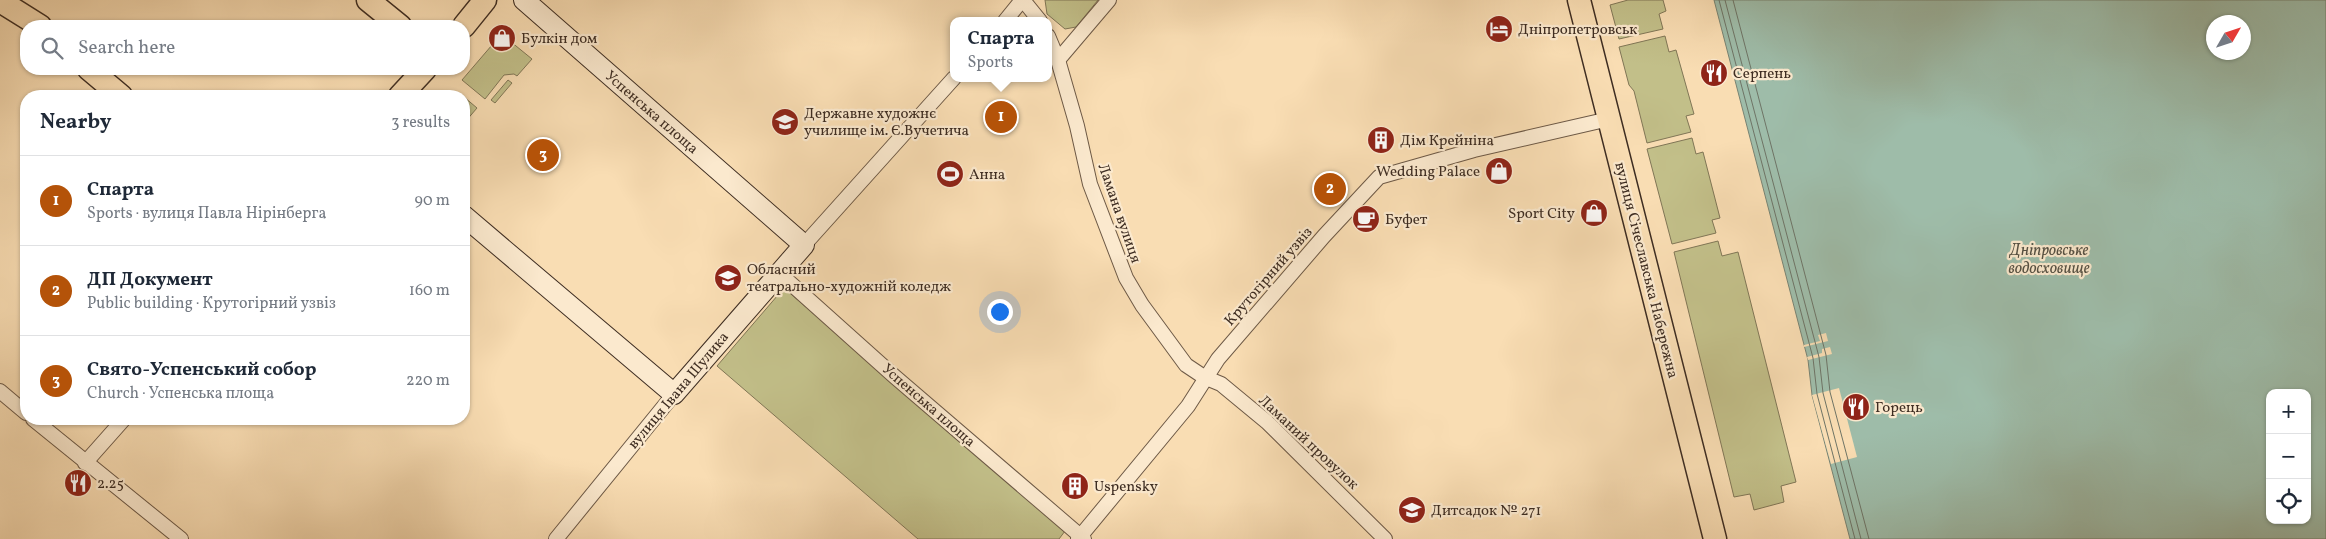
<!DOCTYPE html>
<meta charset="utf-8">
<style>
:root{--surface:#fff;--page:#f2f2f3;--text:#1f2937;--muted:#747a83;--line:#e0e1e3;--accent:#b45309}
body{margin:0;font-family:Vollkorn,serif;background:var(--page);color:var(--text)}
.controls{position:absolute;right:15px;bottom:15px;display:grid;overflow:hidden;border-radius:10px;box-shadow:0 1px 4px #0004}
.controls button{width:45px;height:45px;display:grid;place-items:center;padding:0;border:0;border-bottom:1px solid var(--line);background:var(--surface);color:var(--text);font:25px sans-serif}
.compass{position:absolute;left:2206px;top:15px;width:45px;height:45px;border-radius:50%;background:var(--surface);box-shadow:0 1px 4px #0004;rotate:51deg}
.you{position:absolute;left:999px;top:311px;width:18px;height:18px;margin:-12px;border:4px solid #fff;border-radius:50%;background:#1a73e8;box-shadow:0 0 0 8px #1a73e833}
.badge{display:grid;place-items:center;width:32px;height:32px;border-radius:50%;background:var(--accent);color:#fff;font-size:16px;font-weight:700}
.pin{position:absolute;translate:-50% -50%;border:2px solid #fff;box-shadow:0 1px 5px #0006}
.popup{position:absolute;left:950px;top:17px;width:102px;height:65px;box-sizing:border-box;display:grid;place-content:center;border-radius:10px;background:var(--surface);filter:drop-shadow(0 1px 4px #0005);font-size:16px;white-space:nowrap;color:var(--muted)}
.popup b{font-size:19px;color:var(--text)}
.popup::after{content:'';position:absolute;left:50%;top:100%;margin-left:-10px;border:10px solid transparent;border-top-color:var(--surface)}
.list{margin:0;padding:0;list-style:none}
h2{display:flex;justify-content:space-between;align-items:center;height:65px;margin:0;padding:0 20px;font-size:21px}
h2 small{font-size:16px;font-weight:400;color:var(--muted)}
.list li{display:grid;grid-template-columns:32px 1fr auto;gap:15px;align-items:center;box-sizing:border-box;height:90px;padding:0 20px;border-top:1px solid var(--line)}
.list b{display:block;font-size:19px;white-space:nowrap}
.list p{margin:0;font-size:16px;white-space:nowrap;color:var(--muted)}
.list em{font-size:16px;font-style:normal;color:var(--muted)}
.icon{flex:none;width:28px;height:28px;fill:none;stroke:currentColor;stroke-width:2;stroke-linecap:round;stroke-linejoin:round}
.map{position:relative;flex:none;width:2326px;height:539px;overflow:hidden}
.search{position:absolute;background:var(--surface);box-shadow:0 1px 4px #0004;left:20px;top:20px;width:450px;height:55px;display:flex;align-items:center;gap:12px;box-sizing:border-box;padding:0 18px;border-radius:20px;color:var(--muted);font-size:19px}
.panel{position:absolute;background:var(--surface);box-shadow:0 1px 4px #0004;left:20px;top:90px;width:450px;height:335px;border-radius:20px}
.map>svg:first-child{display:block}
.green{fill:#c2bf89;stroke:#807656}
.water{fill:#9ebca9;stroke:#788373;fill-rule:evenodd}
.pier{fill:#f9ddb3}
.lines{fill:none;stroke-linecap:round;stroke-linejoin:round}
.shore{stroke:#6e7466;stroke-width:1}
.street-casing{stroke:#6d5946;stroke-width:16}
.secondary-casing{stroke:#3e2d22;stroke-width:22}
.primary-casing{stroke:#3e2d22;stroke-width:25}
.street{stroke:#fbe9ce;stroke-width:14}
.secondary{stroke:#fbe9ce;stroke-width:20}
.primary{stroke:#f9ddb3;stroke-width:22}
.labels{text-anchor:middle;stroke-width:4.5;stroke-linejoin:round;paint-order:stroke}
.poi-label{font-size:15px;fill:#3e2d22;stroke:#fbe9ce;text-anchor:start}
.street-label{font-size:15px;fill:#3e2d22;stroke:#fbe9ce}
.water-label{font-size:16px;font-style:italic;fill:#565144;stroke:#fbe9ce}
</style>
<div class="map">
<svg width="2326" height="539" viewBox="0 0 2326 539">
<rect width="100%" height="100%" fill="#f9ddb3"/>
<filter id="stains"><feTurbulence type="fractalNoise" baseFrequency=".004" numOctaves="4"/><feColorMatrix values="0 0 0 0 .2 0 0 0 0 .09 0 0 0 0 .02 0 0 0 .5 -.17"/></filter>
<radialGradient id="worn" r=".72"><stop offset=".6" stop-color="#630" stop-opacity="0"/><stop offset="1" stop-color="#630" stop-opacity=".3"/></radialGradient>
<!-- green -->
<g class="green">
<path d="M1045,0h53l-22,27 -11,2 -18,-15z"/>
<path d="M1628,0h35l3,11 -7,3 4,15 -44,10 -9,-34z"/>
<path d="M1665,36l4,16 7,-2 18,64 -8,2 5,16 -44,11 -13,-52 -5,-6 -10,-38z"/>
<path d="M505,37l27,22 -15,17 -3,-2 -10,1 -19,24 -23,-19 36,-42z"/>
<path d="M508,80l4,3 -17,20 -4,-3z"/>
<path d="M464,97l13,11 -12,14 -1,10 3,4 -3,4z"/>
<path d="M1692,138l4,16 7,-2 17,66 -8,2 4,13 -44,11 -25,-95z"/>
<path d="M1718,241l4,15 16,-4 58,230 -15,4 3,16 -30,8 -4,-16 -16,3 -60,-245z"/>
<path d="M784,288l281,243 -6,8h-141l-201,-173z"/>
</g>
<!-- water -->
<path class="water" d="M1714,0h612v539h-476l-38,-144 -4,-35zM2214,22h30v30h-30zM2270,393h37v127h-37z"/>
<!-- pier -->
<g class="pier">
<path d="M1826,333l2,8 -24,6v-2l16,-4 -2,-6z"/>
<path d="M1830,347l2,7 -24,6 -1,-3 15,-4v-4z"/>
<path d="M1839,388l18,69 -26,7 -19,-69z"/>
</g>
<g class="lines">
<!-- shore -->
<g class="shore">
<path d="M1719,0l94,358 4,36 38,145"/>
<path d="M1725,0l94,357 4,36 38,146"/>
<path d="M1733,0l93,355 4,37 39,147"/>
</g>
<!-- street casing -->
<g class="street-casing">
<g id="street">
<path d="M1023,0l17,21"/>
<path d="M1005,21l17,-21"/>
<path d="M1048,36l10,24 19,66 13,58 36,94 16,27 44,60 18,12 17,7 46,38 118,117"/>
<path d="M1058,60l51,-60"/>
<path d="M804,245l150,-167"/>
<path d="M779,273l115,103 190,163"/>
<path d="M0,391l26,22"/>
<path d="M33,419l148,120"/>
<path d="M85,463l39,-44"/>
<path d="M556,539l118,-145"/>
<path d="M1078,539l110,-133 30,-47 106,-123 55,-59 95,-27 135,-31"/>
</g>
</g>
<!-- secondary casing -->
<g class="secondary-casing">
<path id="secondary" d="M464,216l210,178 130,-149 -280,-245"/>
</g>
<!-- primary casing -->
<g class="primary-casing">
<g id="primary">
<path d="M368,0l32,26"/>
<path d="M1579,0l136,539"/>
<path d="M0,1l40,25"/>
<path d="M464,26l21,-26"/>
<path d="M89,69l32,27"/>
<path d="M400,96l25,-27"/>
</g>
</g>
<!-- street -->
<use href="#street" class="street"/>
<!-- secondary -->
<use href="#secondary" class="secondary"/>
<!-- primary -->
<use href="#primary" class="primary"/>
</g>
<!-- icons -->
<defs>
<g id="hotel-disc" transform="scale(1.4375)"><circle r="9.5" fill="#8f2418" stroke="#fbe9ce"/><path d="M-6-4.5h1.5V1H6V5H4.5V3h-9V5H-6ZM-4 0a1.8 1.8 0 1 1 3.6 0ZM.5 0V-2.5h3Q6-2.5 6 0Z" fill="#fff"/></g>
<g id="shop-disc" transform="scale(1.4375)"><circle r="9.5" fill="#8f2418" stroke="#fbe9ce"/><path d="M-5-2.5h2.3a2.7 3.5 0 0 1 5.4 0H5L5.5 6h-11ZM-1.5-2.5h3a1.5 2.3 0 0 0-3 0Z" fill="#fff"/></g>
<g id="restaurant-disc" transform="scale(1.4375)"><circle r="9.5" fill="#8f2418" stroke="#fbe9ce"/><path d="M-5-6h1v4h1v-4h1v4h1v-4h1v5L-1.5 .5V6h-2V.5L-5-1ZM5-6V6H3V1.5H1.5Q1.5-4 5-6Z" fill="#fff"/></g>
<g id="university-disc" transform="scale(1.4375)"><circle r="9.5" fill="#8f2418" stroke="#fbe9ce"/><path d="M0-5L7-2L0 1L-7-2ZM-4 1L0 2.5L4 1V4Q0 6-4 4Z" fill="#fff"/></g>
<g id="building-disc" transform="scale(1.4375)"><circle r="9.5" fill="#8f2418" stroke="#fbe9ce"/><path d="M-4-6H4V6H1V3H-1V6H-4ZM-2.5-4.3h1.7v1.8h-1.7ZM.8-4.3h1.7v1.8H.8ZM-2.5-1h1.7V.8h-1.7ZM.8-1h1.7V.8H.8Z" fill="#fff"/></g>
<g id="stadium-disc" transform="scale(1.4375)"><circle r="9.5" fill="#8f2418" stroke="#fbe9ce"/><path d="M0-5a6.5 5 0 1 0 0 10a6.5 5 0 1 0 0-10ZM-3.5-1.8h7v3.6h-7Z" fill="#fff"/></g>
<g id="cafe-disc" transform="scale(1.4375)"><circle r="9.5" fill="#8f2418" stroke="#fbe9ce"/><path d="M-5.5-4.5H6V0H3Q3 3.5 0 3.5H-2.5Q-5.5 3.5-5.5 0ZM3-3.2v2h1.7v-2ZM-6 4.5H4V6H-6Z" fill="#fff"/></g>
<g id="school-disc" transform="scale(1.4375)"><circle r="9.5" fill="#8f2418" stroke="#fbe9ce"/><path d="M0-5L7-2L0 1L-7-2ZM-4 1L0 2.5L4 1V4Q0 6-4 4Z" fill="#fff"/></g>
</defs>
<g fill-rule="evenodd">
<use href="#hotel-disc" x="1499" y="29"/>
<use href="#shop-disc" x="502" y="38"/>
<use href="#restaurant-disc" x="1714" y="73"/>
<use href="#university-disc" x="785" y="122"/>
<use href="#building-disc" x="1381" y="140"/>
<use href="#shop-disc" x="1499" y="171"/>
<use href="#stadium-disc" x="950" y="174"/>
<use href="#shop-disc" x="1594" y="213"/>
<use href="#cafe-disc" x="1366" y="219"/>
<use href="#university-disc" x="728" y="278"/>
<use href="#restaurant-disc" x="1856" y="407"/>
<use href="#restaurant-disc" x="78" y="483"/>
<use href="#building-disc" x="1075" y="486"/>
<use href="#school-disc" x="1412" y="510"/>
</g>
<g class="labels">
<!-- poi labels -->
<g class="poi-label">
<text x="1518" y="34">Дніпропетровськ</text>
<text x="521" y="43">Булкін дом</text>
<text x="1733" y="78">Серпень</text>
<text x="804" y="118">Державне художнє<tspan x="804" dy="17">училище ім. Є.Вучетича</tspan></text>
<text x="1400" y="145">Дім Крейніна</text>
<text x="1480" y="176" text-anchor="end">Wedding Palace</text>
<text x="969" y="179">Анна</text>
<text x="1575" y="218" text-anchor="end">Sport City</text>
<text x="1385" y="224">Буфет</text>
<text x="747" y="274">Обласний<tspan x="747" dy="17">театрально-художній коледж</tspan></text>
<text x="1875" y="412">Горець</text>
<text x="97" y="488">2.25</text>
<text x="1094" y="491">Uspensky</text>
<text x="1431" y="515">Дитсадок № 271</text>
</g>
<!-- street labels -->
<g class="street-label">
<text transform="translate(652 112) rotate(41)" y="5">Успенська площа</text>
<text transform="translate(1120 213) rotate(71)" y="5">Ламана вулиця</text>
<text transform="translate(1647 270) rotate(76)" y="5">вулиця Січеславська Набережна</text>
<text transform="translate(1268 276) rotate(-49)" y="5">Крутогірний узвіз</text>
<text transform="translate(678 390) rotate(-50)" y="5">вулиця Івана Шулика</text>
<text transform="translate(929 405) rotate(41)" y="5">Успенська площа</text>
<text transform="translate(1309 442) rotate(43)" y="5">Ламаний провулок</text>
</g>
<!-- water labels -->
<g class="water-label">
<text x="2049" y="255">Дніпровське<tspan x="2049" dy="18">водосховище</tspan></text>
</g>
</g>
<rect width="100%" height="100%" filter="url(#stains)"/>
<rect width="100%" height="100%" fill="url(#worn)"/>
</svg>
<div class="controls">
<button>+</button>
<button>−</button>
<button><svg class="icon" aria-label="locate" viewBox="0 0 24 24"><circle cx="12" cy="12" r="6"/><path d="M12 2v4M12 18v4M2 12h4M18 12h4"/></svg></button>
</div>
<svg class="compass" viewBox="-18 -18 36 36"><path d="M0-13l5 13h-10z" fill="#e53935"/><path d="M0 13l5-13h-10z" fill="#747a83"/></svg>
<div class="you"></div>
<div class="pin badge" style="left:1001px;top:117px">1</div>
<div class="popup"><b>Спарта</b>Sports</div>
<div class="pin badge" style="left:1330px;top:189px">2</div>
<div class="pin badge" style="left:543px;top:155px">3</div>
<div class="search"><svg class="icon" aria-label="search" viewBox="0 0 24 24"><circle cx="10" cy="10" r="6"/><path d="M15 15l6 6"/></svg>Search here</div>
<section class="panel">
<h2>Nearby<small>3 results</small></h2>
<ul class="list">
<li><span class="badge">1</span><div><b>Спарта</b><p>Sports · вулиця Павла Нірінберга</p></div><em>90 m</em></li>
<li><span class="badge">2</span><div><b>ДП Документ</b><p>Public building · Крутогірний узвіз</p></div><em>160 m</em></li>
<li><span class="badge">3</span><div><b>Свято-Успенський собор</b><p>Church · Успенська площа</p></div><em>220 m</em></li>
</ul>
</section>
</div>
